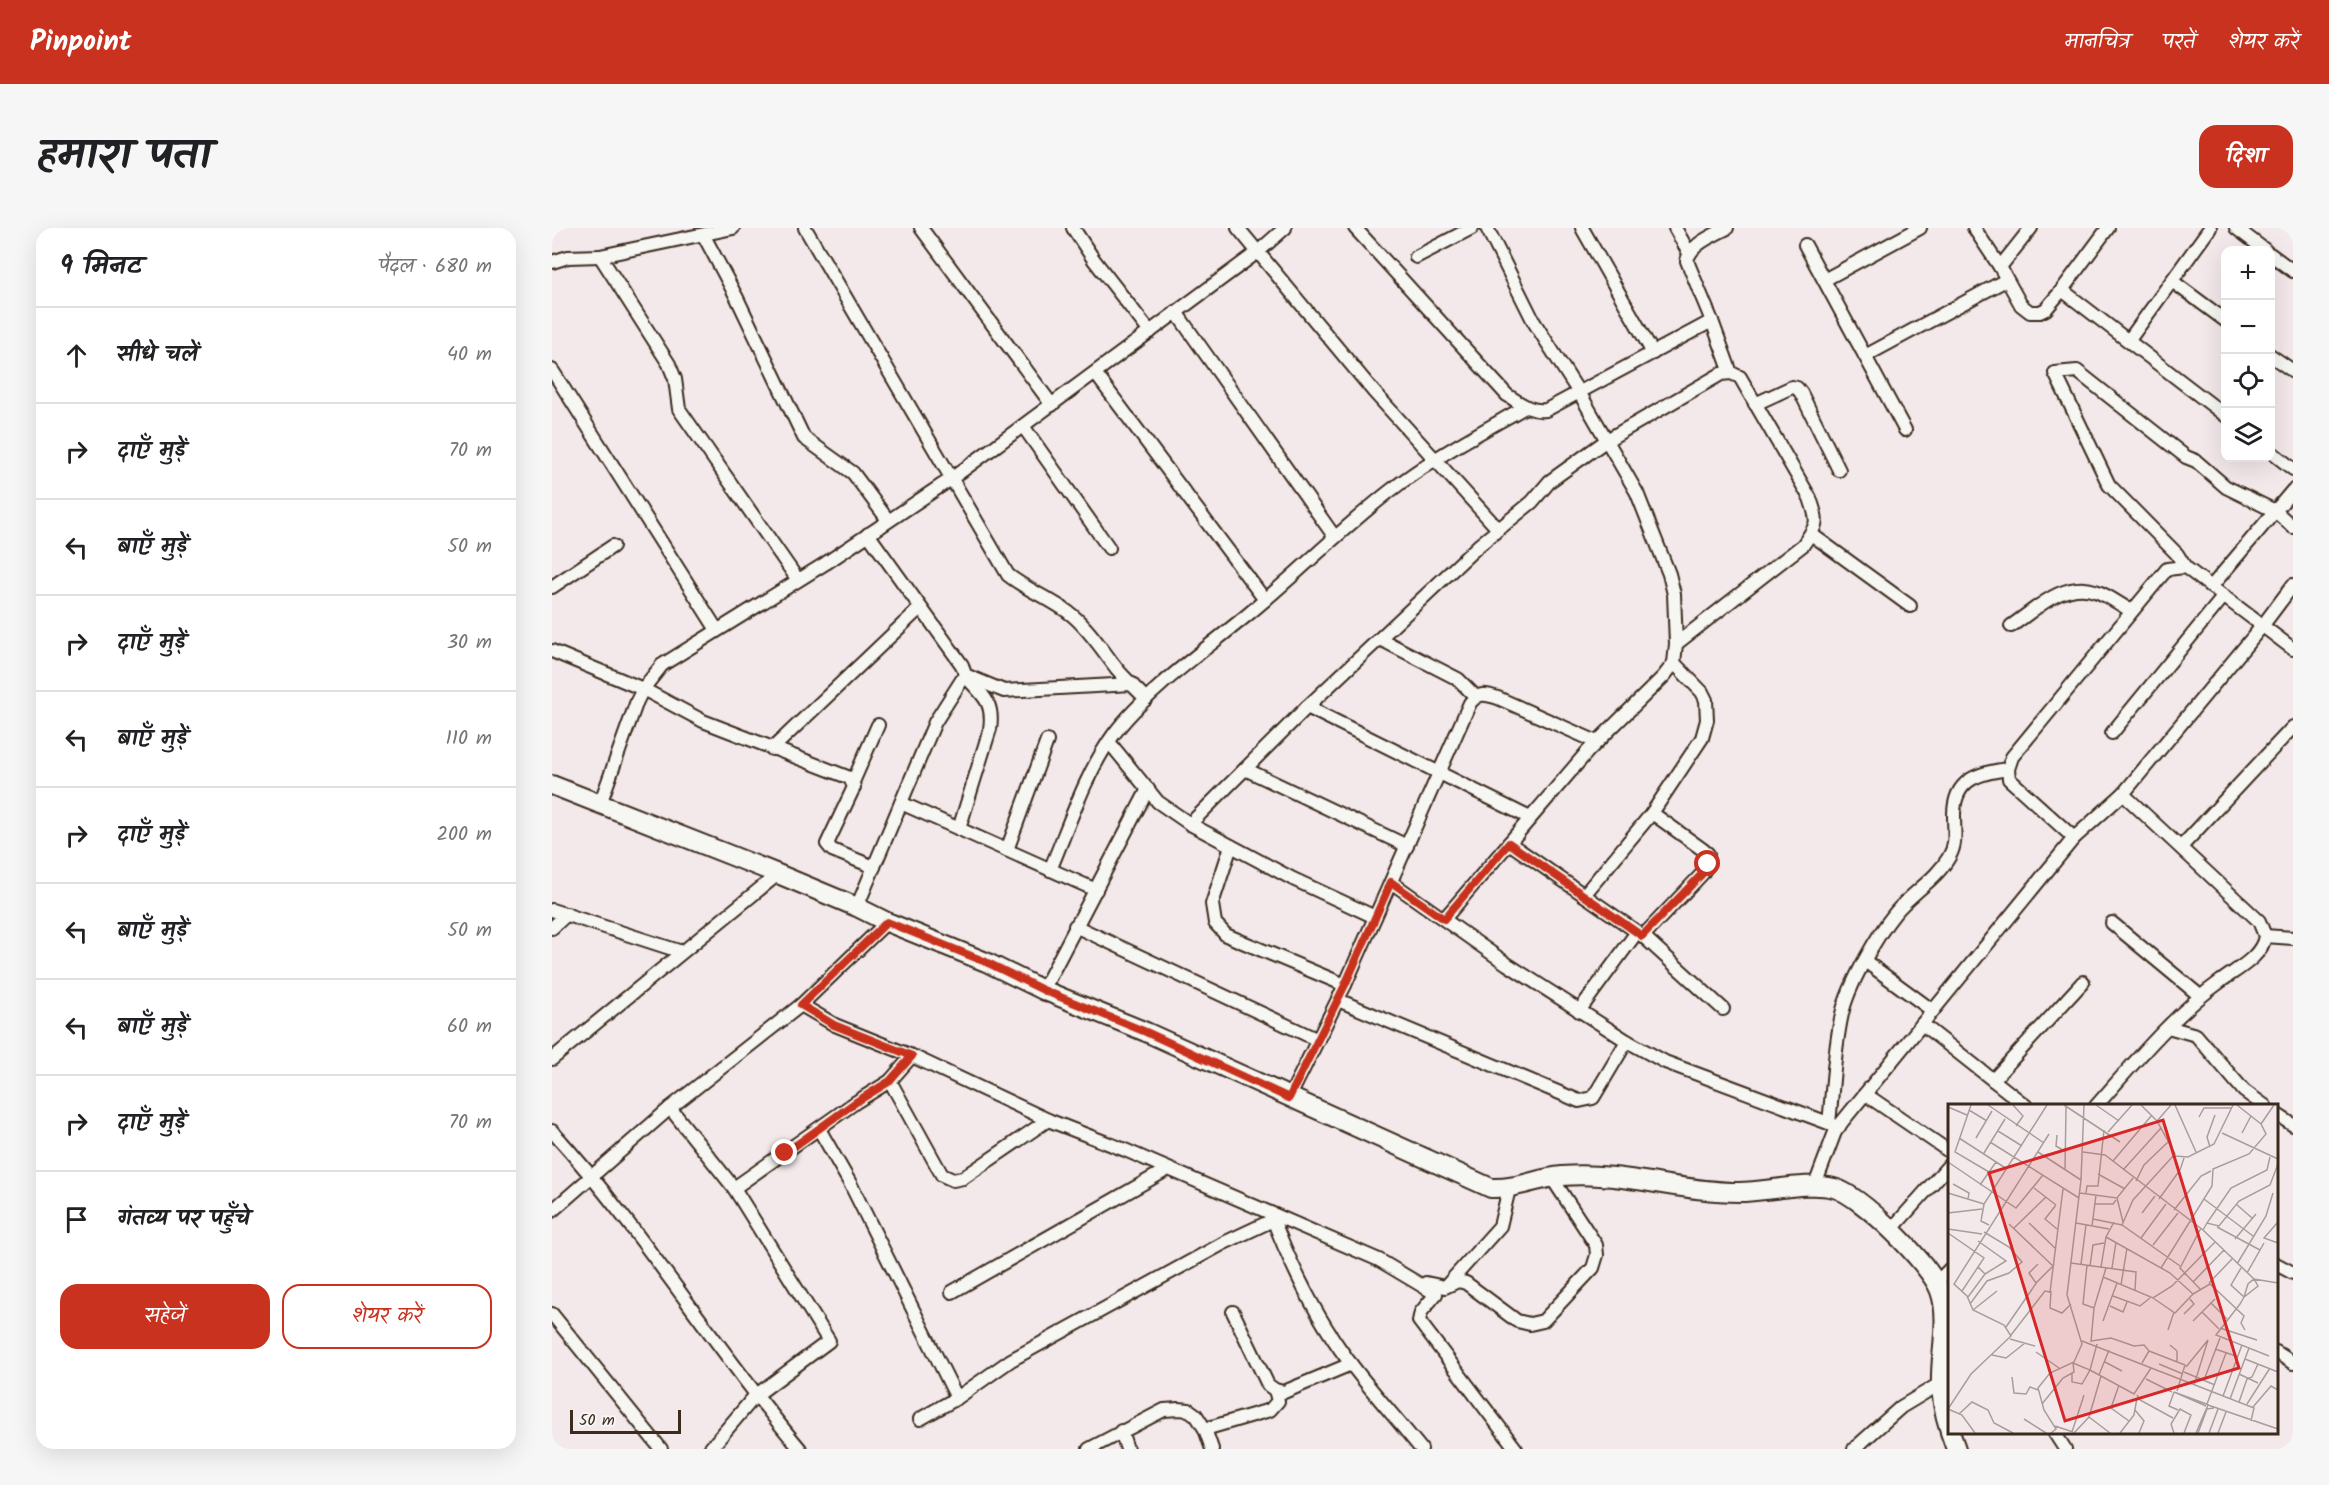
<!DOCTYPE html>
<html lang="hi">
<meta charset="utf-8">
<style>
:root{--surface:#fff;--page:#f6f6f6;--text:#202124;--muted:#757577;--line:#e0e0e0;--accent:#c8321e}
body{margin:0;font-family:Kalam,"Playpen Sans Deva",sans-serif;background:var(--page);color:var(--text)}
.controls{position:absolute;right:18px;top:18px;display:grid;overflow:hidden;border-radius:12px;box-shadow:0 6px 24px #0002}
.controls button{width:54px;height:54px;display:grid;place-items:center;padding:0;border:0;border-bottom:2px solid var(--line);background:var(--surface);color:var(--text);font:30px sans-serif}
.scale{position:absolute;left:18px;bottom:15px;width:111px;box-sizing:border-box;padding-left:6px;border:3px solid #3b2a1e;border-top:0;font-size:16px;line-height:21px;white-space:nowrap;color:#3b2a1e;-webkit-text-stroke:4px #f6f6f2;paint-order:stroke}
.stop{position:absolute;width:18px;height:18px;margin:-14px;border:4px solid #c8321e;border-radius:50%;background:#fff}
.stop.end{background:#c8321e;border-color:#fff;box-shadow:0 2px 6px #0008}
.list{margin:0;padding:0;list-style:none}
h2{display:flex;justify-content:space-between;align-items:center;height:78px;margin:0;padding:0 24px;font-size:26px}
h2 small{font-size:20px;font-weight:400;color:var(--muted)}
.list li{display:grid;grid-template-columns:39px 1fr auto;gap:18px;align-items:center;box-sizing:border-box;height:96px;padding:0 24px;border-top:2px solid var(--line)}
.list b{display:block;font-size:22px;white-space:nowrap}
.list em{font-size:20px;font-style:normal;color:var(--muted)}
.actions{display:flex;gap:12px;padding:18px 24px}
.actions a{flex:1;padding:14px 0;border:2px solid var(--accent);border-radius:18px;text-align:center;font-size:21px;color:var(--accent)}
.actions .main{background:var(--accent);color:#fff}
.icon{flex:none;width:33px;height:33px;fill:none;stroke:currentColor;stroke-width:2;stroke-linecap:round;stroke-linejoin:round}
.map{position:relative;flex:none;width:1741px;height:1221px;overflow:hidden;border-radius:18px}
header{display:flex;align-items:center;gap:36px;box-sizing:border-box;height:84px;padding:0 30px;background:var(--accent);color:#fff}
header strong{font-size:28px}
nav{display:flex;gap:33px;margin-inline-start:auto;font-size:21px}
.intro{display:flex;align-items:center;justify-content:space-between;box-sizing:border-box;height:144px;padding:0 36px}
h1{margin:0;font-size:42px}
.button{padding:15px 27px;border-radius:18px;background:var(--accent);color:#fff;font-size:21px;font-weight:700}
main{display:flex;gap:36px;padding:0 36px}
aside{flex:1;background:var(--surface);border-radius:18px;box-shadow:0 6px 24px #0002}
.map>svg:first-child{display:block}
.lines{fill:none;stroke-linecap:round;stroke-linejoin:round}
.street-casing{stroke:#3b2a1e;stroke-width:16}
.secondary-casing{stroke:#3b2a1e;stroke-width:22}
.street{stroke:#f6f6f2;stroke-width:12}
.secondary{stroke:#f6f6f2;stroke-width:18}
.route{stroke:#c8321e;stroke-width:8}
.inset-road{fill:none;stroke:#a99d99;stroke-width:1.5}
.view{fill:#d62828;fill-opacity:0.15;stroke:#d62828;stroke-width:3}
.inset-edge{fill:none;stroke:#3b2a1e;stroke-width:3}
</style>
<header>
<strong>Pinpoint</strong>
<nav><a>मानचित्र</a><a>परतें</a><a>शेयर करें</a></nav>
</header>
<div class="intro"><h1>हमारा पता</h1><a class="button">दिशा</a></div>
<main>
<aside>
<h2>9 मिनट<small>पैदल · 680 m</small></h2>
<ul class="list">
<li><svg class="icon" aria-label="ahead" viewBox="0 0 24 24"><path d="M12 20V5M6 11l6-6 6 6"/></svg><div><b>सीधे चलें</b></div><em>40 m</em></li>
<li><svg class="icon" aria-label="right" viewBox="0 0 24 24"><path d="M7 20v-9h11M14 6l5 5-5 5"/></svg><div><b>दाएँ मुड़ें</b></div><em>70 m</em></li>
<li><svg class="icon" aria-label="left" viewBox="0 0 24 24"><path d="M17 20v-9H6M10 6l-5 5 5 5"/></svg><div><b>बाएँ मुड़ें</b></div><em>50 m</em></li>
<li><svg class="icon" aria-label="right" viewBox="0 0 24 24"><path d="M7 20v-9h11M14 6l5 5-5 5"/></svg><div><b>दाएँ मुड़ें</b></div><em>30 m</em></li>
<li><svg class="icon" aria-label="left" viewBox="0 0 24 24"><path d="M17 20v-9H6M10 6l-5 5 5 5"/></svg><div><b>बाएँ मुड़ें</b></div><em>110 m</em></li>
<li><svg class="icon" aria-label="right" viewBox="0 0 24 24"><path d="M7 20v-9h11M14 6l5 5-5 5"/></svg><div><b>दाएँ मुड़ें</b></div><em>200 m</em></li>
<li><svg class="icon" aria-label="left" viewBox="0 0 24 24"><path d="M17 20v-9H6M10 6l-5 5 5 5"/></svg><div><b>बाएँ मुड़ें</b></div><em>50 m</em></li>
<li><svg class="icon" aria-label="left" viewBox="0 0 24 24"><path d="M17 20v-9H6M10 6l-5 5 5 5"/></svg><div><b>बाएँ मुड़ें</b></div><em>60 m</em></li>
<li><svg class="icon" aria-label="right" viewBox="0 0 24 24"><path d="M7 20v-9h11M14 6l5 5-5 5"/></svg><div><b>दाएँ मुड़ें</b></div><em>70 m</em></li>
<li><svg class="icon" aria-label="arrive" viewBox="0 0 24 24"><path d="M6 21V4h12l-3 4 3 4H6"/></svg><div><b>गंतव्य पर पहुँचे</b></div></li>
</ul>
<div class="actions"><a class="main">सहेजें</a><a>शेयर करें</a></div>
</aside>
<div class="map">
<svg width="1741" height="1221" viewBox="0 0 1741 1221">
<rect width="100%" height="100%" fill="#f3e9eb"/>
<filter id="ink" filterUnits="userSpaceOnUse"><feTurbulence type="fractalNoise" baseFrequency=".0167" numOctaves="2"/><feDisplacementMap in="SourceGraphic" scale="12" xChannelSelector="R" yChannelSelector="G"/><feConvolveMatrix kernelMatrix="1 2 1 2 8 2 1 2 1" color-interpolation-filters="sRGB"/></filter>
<g filter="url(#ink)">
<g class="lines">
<!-- street casing -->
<g class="street-casing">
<g id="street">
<path d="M253,0l203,347c20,16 44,24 64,40 18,15 31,36 45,54 9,11 20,20 29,30"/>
<path d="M369,0l131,177"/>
<path d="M521,0l21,32 56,72"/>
<path d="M686,0l136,164 124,137"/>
<path d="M803,0l152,167c13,8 23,17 39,15l166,-89"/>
<path d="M1030,0l71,125"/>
<path d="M1123,0l14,25"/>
<path d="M1175,0c-14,8 -37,16 -40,33l25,60 19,52"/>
<path d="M1422,0l26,39 21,38 9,7h10l6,-3 16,-19 46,-62"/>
<path d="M1684,0l29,22"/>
<path d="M152,8l33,62 67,140 49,35 35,47"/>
<path d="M1253,17l100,185"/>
<path d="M1718,26l23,17"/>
<path d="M48,28l69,108 6,15 4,30 119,171"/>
<path d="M864,29l56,-29"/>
<path d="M0,34l16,-5 32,-1 133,-28"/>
<path d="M1448,39l31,-39"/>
<path d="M1272,52l96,-52"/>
<path d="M1620,53l54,40"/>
<path d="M1510,62l164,126"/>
<path d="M624,84l158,224"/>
<path d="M1577,112l81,-112"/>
<path d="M1718,127l23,16"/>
<path d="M1313,128l141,-76"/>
<path d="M0,142l165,260"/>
<path d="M543,145l170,227"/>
<path d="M1203,176l37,-17 5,1 4,5 38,77"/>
<path d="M471,198l86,122"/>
<path d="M1718,223l23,18"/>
<path d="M1259,306l99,72"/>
<path d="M1633,339l-8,-13 -68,-69 -54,-112 22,-2 109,86 10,4 30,26 49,24 18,16"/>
<path d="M0,359l61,-41"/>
<path d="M1659,359l82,-97"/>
<path d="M1459,398c24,-16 53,-46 84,-35 13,4 25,14 37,20"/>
<path d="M828,411l78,40 17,17"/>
<path d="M0,423l91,38 60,32 147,57 4,9 -27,57 5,6 42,17"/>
<path d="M413,447l39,16 128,-7"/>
<path d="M755,479l223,111"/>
<path d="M1560,505l112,-137"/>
<path d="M557,514l49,60 32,22 103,55 82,38"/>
<path d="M220,521l148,-141"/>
<path d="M693,541l162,77"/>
<path d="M301,554l25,-57"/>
<path d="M349,575l195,87"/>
<path d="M48,576l37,-103 6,-12 19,-24 164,-102 125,-84 308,-228 26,-23"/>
<path d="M638,596l117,-117 171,-161 54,-44 18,-21 57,-41 114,-66 10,-1 9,4 70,121c9,26 8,25 -7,47l-127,99"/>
<path d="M407,601l31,-100c4,-26 -6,-33 -23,-51"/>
<path d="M1522,610l-65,-59 -1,-10 4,-12 155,-188 18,-2 108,82"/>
<path d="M957,615l134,93 80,73"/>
<path d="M679,618l-19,58 3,19 11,12 119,50"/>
<path d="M1629,619l112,-120"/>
<path d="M455,622l40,-109"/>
<path d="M498,642c19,-45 35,-96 64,-136 31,-42 91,-84 132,-118 49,-40 94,-86 144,-125 42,-33 90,-58 135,-84"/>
<path d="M839,654l116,82 120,77 38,21 174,65"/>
<path d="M1032,667l68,-82 50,-75 5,-18 -1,-20 -4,-8 -28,-29"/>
<path d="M305,679l78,-185 30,-47 -3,-10 -94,-131"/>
<path d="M0,682l130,42"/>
<path d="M892,691l144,-168 76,-75 10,-13 2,-19 -2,-50 -5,-20 -32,-81 -54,-94 -49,-77 -47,-94"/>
<path d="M1560,695l88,73"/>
<path d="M523,698l243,114"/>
<path d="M0,700l15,-14"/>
<path d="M1091,708l59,-62 6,-10v-10l-6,-5 -50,-36"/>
<path d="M1713,708l28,2"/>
<path d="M1313,733l68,50"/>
<path d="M491,762l105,-201"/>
<path d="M786,772l241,101 14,-3 34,-57"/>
<path d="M249,777l34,20 77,31 136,64 77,30 254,110 57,34 -15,18 -2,9 97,128"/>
<path d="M1027,783l58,-79"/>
<path d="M1370,796l104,82"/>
<path d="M1616,799l28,8 48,56 21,15"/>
<path d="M0,831l226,-185"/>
<path d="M1441,852l90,-98"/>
<path d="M338,853l52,94 11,5 10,-2 85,-58"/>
<path d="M1313,866l85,58"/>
<path d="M737,870l56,-113 125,-282c9,-11 15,-9 28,-5l99,44"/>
<path d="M1544,878c39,-44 77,-91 125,-125 16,-12 41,-24 44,-45l-6,-15 -136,-127"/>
<path d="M118,880l64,80 95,153 -74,55 -45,53"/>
<path d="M1724,886l17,11"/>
<path d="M1277,895c4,-36 5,-74 13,-109 6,-28 35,-79 53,-101 16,-20 41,-33 54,-56 8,-13 5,-26 5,-40 -1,-37 23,-44 54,-48"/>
<path d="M267,901l32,56 106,213"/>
<path d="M0,903c91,100 161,215 248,318"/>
<path d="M1263,957l20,-53 7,-10 232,-284 49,-44 140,-169 30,-40"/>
<path d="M182,960l122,-86 34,-21 22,-25"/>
<path d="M0,983l118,-103 131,-103 86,-83"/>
<path d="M719,986c20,52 44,102 77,146 23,31 49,59 73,89"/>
<path d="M1339,1002l59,-66"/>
<path d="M1724,1036l17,9"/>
<path d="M874,1055l19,4 13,-6 8,2 51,38 13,3 13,-3 50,-53 4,-13 -1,-10 -44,-67"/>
<path d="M1384,1055l14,-14"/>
<path d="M896,1056l52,-58 9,-37"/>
<path d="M400,1064l216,-123"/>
<path d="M681,1084l35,73 7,5 9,2 67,-28"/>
<path d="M0,1086l109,135"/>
<path d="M1724,1124l17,11"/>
<path d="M368,1191l37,-21 54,-38 213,-117 49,-23"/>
<path d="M653,1201l65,-19 8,-9 -3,-11"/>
<path d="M569,1203l6,18"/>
<path d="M1502,1204l11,17"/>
<path d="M537,1221l75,-39 15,-1 10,1 7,5 9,14 7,20"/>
<path d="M1302,1221l47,-42 40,-24"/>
</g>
</g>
<!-- secondary casing -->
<g class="secondary-casing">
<g id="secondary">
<path d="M0,557l226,89 79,33 30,15 99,40 57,28 103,42 345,156c28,1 46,-10 71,-12 60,-5 117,16 177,16 28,0 69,-11 95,-4 27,7 97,77 106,103 10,28 0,62 1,91 0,16 4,34 9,49"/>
<path d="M1398,1204l6,17"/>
</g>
</g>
<!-- street -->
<use href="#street" class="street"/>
<!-- secondary -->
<use href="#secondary" class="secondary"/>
</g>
</g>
<g class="lines" filter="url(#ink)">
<!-- route -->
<path class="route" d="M233,925l71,-51 34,-21 22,-25 -78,-31 -33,-20 86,-83 99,40 57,28 103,42 143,66 56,-113 46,-103 53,37 65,-76 133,93 60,-62 6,-10"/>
</g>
<!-- overview -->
<g transform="translate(1396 876)">
<rect width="330" height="330" fill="#f3e9eb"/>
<path class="inset-road" d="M23,1l-16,47 34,20M40,1l56,38M65,1l10,11 -7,10M116,1l56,37M148,1l23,16M227,1l21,47M0,3l19,8M21,6l18,11M251,13l5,-9h28M209,17l14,-16M313,20l13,-19M50,27l24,15M160,28l24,-27M274,29l56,26M294,29l9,-17M109,31l-1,11 10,6M11,34l48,31M28,34l16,-27M42,38l89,56M262,43l-3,-10 8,-22M90,48l43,28M135,48l22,3 98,75 51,49 24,4M36,49l21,-34M226,52l14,1 26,-13 19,-39M165,57l39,-46M0,58l68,46 27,-33M117,66l1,-63M175,66l38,-42M150,70l27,15M188,77l8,-16 24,-23M5,80l16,9 -1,6M32,81l16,-23M86,84l22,17M0,89l36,11M132,89l37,5 16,-20M138,89l1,-7h11l6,-56M169,94l6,24M211,95l21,-29 4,-12M256,95l49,37M147,100h18l3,-4M288,100l16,14M108,101l-11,14 12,10M226,106l27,-34 10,-5M0,109l34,-4M194,109l13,-17M145,115l29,6 58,41M330,118l-14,16 14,5M81,119l27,26M128,119l33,6M259,119l24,-35 36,-18 3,-13M61,120l44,42M41,121l-8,-4 3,-17 63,-99M174,121l11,-25 42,-46 -18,-33 -16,-16M144,122l4,-31M269,123l43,23M66,124l32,-31M0,125l34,5M255,126l4,-7 12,3 20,-25 31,-16 8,-21M0,129l36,25 -22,33M158,133l64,36 23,21 -18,19 -22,-15M193,134l25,-34M287,135l21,-25M30,137l28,20 -21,13M205,141l25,-32M123,159l65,9 -1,19M133,160l5,-39M289,160l29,-48 7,-23M139,161l-4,39 11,4M142,162l3,-21 11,-2M153,163l5,-30 8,-15M164,164l4,-26M213,164l51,-82 1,-17 36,-15 17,-20 -5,-10 -24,-19M293,164l-10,17 13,12 14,-11 -4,-7 -6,5 -4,13 -4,7 -24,31 53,21M299,169l17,-30M155,173l50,21 19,-12 43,-44M245,178l31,-32M88,179l-7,-10 9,-9M261,179l23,-24M173,181l6,-37M252,185l-20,-21 21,-40M103,187l-1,17 12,5 9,-9M245,190l17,-10 34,32 -3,7 4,7M165,192l27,10 10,-8M20,193l17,-23 -7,-7M263,199l16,16M22,200l17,-23 22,-8 13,-11 -13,-15 -25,-15M162,202l13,6 4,-10M25,206l24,-19M254,208l17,17M236,210l10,-10 -4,-5M155,217l14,-38M245,217l22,-22M58,223l31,-45 17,-17M272,224l37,12M220,226l6,-18M63,231l34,-44 5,1 13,-103M62,235l25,7M134,237l172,67 -3,13M143,237l20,-3 23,8 10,-1 5,6M143,238l3,-34 12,-40M149,240l-7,26 44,24 17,-26M222,241l7,6v10M267,245l21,7M88,248l23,16M44,251l14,3 19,-15M297,255l33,13M157,258l17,9M194,259l7,-12 36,14 -8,26M211,260l24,10M238,263l22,-27 -14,45M236,268l31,13M291,270l19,9M151,271l10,-25M153,272l-12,41 21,16M64,273l2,16 12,1 4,-7 8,3M198,275l26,13M256,276l16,-42M171,281l-8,23 18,13M226,288l-5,14 9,4M189,291l3,5 33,18M275,292l19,-51M282,295l19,-51M291,298l8,-23 5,-2 6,-13M94,300l21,-26 11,-6 -1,-9 17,7 -8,14 -10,-2v-9M259,300l19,-51M299,300l23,-36M258,302l-32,-14 35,13M305,303l18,-21 7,4M0,305l23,-35 40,-38 -7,-11 -31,-15 -6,-14 -13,-12 95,-150M0,305l14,6 13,18M187,306l9,11 -5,12M11,310l13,-12 16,8 6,13 19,10M76,315l22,14M107,322l18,6M124,328l12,-37M103,329l5,-4 -12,-19 -6,-22 12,-15 24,-11 8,-18 -15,-49 14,-115 3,-75M126,329l15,-16M172,329l14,-18 3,-17M226,329l-3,-9 9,-15 11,6 -7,18M248,329l12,-28 70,24M250,329l9,-24 7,-1M261,329l9,-24M270,329l8,-21"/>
<path class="view" d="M215,16l76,248 -174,53 -76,-248z"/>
<rect width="330" height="330" class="inset-edge"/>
</g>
</svg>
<div class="controls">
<button>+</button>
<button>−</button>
<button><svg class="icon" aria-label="locate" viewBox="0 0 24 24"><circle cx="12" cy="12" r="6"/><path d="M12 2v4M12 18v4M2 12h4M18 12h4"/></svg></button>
<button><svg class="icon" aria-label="layers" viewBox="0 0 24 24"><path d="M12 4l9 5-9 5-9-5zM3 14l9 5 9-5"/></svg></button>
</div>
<div class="scale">50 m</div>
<div class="stop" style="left:1156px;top:636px"></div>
<div class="stop end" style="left:233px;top:925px"></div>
</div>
</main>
